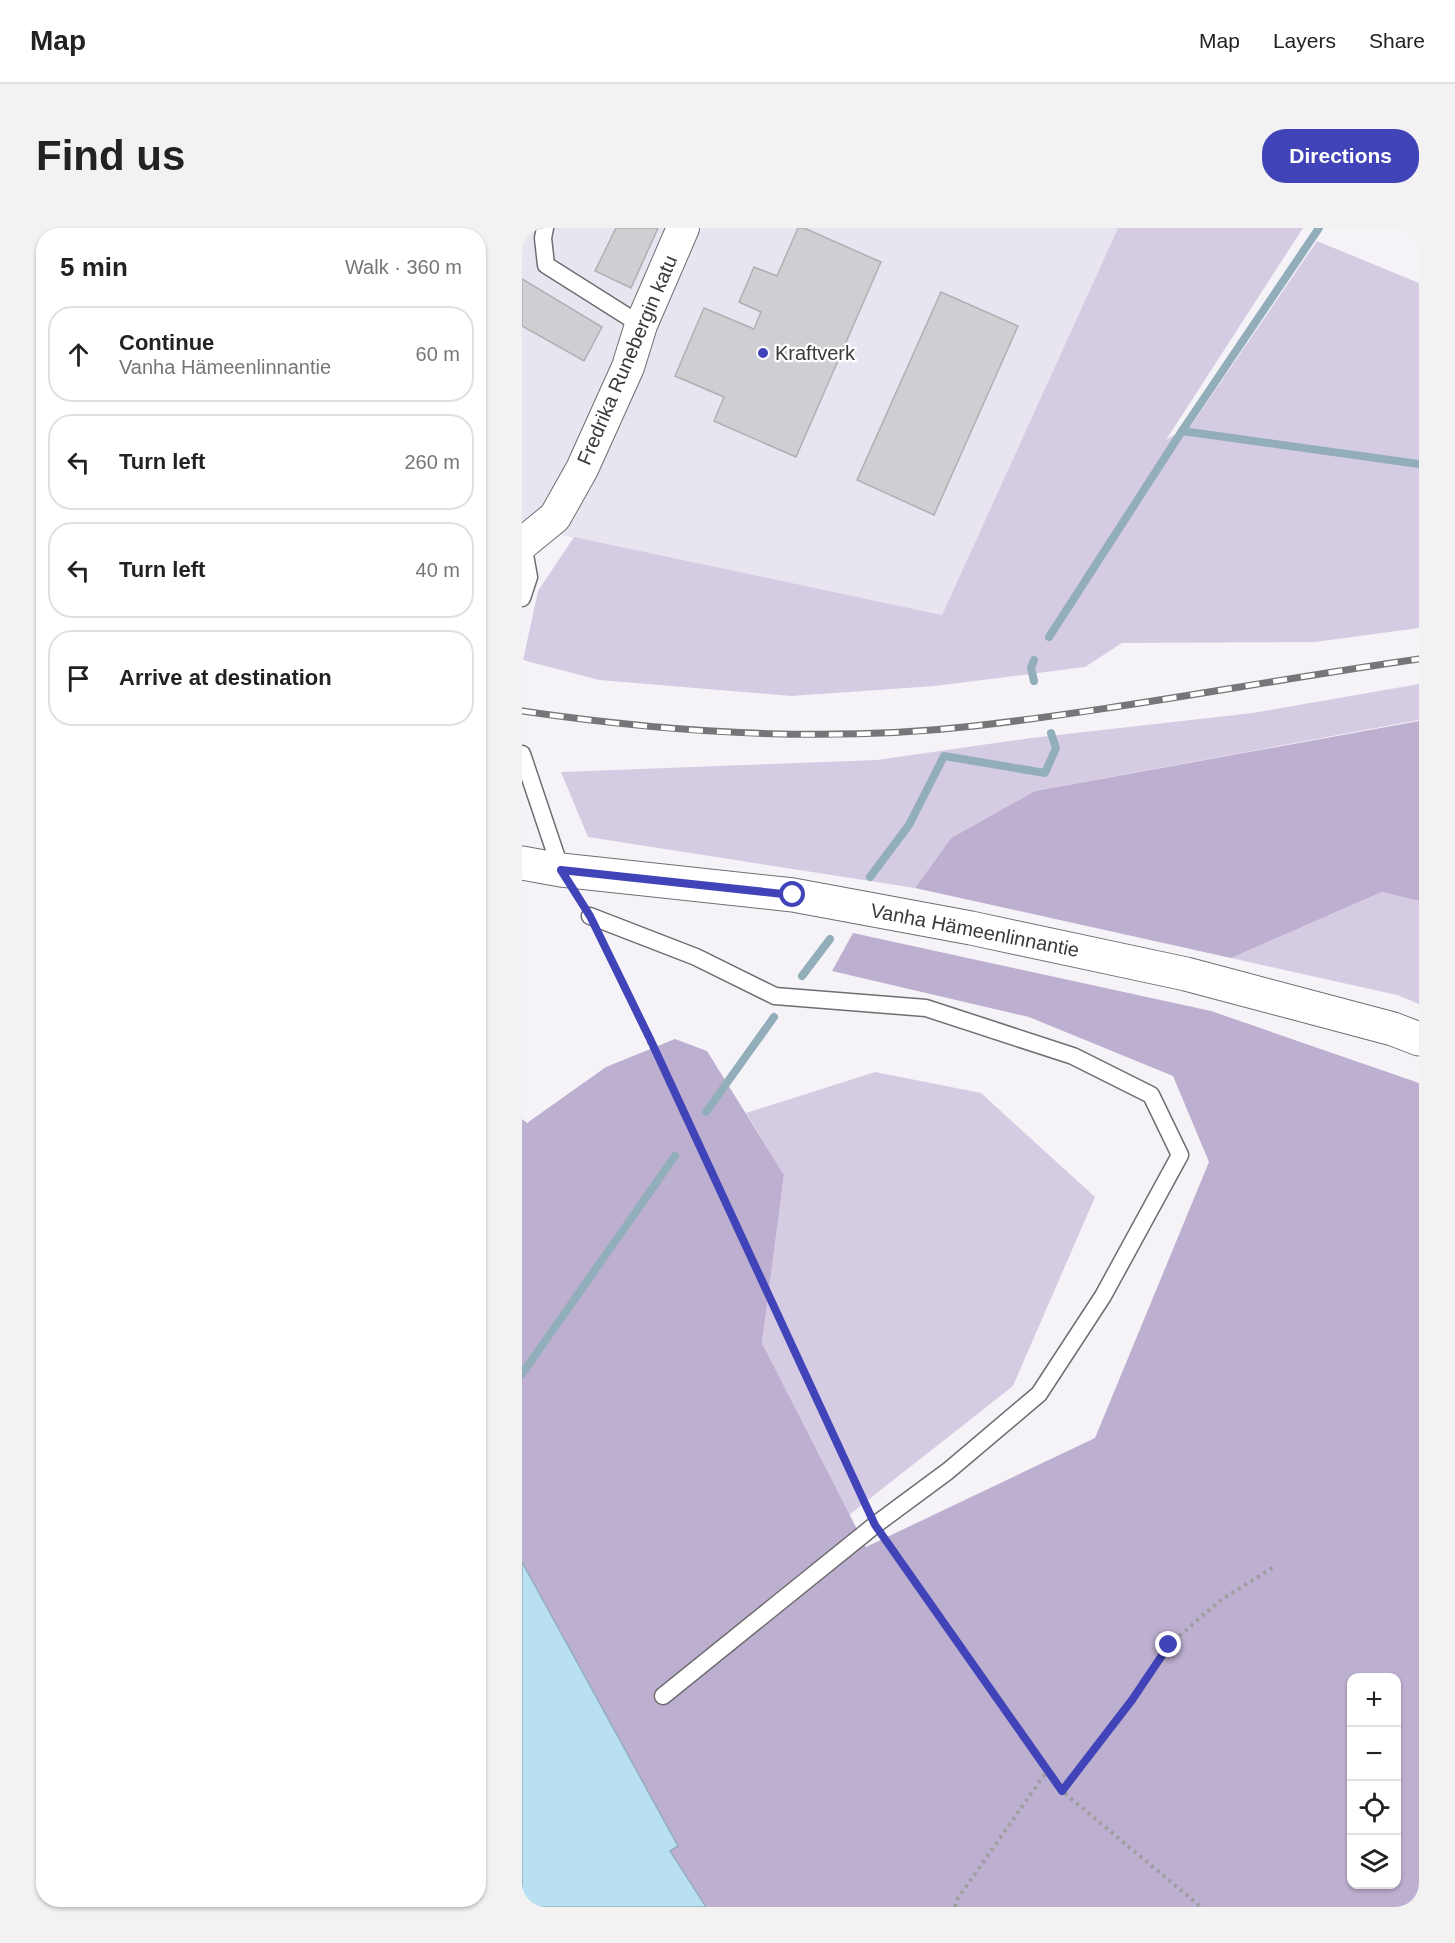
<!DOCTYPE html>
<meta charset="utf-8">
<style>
:root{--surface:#fff;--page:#f2f2f2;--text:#222;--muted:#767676;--line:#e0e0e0;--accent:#4143b8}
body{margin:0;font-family:Arial,sans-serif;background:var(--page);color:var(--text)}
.controls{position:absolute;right:18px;bottom:18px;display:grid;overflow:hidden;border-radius:12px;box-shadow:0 2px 4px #0004}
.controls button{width:54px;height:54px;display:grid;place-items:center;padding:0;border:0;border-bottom:2px solid var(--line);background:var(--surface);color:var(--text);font:30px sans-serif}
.stop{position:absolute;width:18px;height:18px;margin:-14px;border:4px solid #4143b8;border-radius:50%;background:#fff}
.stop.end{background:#4143b8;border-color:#fff;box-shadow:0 2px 6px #0008}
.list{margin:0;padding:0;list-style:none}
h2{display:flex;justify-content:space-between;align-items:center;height:78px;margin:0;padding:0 24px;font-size:26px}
h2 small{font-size:20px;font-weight:400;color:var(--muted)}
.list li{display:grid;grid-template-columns:39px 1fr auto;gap:18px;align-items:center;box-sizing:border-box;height:96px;margin:0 12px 12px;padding:0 12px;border:2px solid var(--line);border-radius:24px}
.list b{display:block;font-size:22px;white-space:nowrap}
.list p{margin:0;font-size:20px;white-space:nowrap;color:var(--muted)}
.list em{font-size:20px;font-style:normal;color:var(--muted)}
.icon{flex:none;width:33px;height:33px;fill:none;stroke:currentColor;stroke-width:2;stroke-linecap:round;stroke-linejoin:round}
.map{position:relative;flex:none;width:897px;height:1679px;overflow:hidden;border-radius:24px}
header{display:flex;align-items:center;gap:36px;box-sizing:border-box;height:84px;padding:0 30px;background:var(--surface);border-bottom:2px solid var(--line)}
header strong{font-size:28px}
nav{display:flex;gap:33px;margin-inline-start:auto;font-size:21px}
.intro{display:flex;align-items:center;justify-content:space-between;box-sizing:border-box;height:144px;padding:0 36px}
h1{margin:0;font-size:42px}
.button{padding:15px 27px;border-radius:24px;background:var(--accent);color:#fff;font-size:21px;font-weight:700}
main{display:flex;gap:36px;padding:0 36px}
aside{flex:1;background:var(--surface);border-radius:24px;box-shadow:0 2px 4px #0004}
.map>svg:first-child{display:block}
.built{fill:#e9e5f0}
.green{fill:#d5cce4}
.forest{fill:#bdafd0;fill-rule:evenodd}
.water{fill:#b9e0f2;stroke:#93aebb;stroke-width:1.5}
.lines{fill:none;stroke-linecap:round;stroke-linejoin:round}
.stream{stroke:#93aebb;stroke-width:8}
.building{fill:#cfced2;stroke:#b0afb3;stroke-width:1.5}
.lane-casing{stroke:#6f6d71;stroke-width:19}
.street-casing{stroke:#6f6d71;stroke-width:34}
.secondary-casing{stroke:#6f6d71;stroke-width:35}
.path{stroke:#9e9da0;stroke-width:4;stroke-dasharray:3 4.5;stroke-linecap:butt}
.lane{stroke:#fff;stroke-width:16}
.street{stroke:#fff;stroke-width:32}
.secondary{stroke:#fff;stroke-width:33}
.rail-casing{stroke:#767578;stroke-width:7}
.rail{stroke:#fff;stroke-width:4.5;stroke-dasharray:14;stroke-linecap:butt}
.route{stroke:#4143b8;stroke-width:8}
.poi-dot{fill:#4143b8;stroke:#fff;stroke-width:2}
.labels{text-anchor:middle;stroke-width:4.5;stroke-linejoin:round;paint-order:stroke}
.poi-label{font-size:20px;fill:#3a393b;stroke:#fff;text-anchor:start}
.street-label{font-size:20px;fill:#3a393b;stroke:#fff}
</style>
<header>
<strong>Map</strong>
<nav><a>Map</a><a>Layers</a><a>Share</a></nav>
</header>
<div class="intro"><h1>Find us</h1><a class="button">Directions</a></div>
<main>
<aside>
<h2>5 min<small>Walk · 360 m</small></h2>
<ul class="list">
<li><svg class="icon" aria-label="ahead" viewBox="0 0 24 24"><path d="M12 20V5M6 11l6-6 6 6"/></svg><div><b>Continue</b><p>Vanha Hämeenlinnantie</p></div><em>60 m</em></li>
<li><svg class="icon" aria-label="left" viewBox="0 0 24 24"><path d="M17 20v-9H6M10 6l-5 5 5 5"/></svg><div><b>Turn left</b></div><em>260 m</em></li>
<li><svg class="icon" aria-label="left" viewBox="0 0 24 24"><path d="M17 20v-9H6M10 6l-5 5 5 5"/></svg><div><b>Turn left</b></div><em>40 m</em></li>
<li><svg class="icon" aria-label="arrive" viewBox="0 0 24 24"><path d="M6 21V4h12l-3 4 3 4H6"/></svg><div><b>Arrive at destination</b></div></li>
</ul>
</aside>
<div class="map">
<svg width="897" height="1679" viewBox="0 0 897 1679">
<rect width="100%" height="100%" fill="#f5f3f7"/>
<!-- built -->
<path class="built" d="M0,0h596l-176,387 -420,-88z"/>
<!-- green -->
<g class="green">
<path d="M596,0h185l-137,212 26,-16 125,-183 102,42v345l-104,14 -193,1 -37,24 -150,19 -144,10 -192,-16 -76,-20 15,-69 36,-54 368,78z"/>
<path d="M897,456v36l-384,71 -84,47 -36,50 -327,-51 -27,-65 316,-12 154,-22 222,-25z"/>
<path d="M860,664l37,9v103l-22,-9 -166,-37z"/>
<path d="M353,844l106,21 114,104 -82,189 -164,129 -87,-172 22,-168 -38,-62z"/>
</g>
<!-- forest -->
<g class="forest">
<path d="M897,493v180l-37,-9 -151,66 -316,-70 36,-50 84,-47z"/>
<path d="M331,705l358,78 208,72v824h-713l-36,-57 7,-4 -155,-284v-443l5,4 79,-56 69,-28 32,12 77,124 -22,168 104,204 229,-109 114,-276 -36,-86 -144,-59 -197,-46zM830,1450h44v206h-44z"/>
</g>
<!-- water -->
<path class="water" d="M0,1334l156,284 -8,5 36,56h-184z"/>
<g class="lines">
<!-- stream -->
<g class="stream">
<path d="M660,203l237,33"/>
<path d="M527,409l133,-206 137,-203"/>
<path d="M512,453l-3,-13 3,-8"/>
<path d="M348,649l39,-52 35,-69 101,17 11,-25 -5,-15"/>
<path d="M280,748l28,-37"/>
<path d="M184,884l68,-95"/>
<path d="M0,1146l153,-218"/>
</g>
</g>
<!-- building -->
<g class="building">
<path d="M94,0h42l-27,60 -36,-17z"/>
<path d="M276,0h6l77,34 -85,195 -82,-36 10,-24 -49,-21 29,-68 50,21 7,-17 -22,-10 15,-35 23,9z"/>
<path d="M0,51l80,48 -18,34 -62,-35z"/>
<path d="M419,64l77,34 -84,189 -77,-35z"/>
</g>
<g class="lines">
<!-- lane casing -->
<g class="lane-casing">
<g id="lane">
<path d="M23,0l-2,10 3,27 95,60"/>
<path d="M0,370l7,-21 -6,-33"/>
<path d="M0,526l39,116"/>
<path d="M68,688l106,41 79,39 151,12 147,48 78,39 29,60 -77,141 -64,98 -91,77 -73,54 -212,171"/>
</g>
</g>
<!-- street casing -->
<g class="street-casing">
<path id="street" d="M0,316l33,-27 27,-48 46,-102 13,-42 42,-97"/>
</g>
<!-- secondary casing -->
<g class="secondary-casing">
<path id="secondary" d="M0,635l39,7 232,25 178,33 215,46 207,55 26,10"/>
</g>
<!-- path -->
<g class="path">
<path d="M82,718l262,559"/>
<path d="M366,1314l174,249 139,116"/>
<path d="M540,1563l71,-91 36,-55 49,-43 57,-36"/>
<path d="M433,1679l3,-9 89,-127"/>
</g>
<!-- lane -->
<use href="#lane" class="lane"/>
<!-- street -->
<use href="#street" class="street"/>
<!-- secondary -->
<use href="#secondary" class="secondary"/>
<!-- rail casing -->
<g class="rail-casing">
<path id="rail" d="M0,483c150,22 302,32 452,15 149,-17 297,-46 445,-67"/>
</g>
<!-- rail -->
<use href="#rail" class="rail"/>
</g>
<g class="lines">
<!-- route -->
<path class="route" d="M271,667l-232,-25 29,46 61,125 224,484 187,266 70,-91 37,-55"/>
</g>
<!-- markers -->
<circle class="poi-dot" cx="241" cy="125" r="6"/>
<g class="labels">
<!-- poi labels -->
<g class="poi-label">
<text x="253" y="132">Kraftverk</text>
</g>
<!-- street labels -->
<g class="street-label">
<text transform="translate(105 132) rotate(-67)" y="7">Fredrika Runebergin katu</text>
<text transform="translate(453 702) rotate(11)" y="7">Vanha Hämeenlinnantie</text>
</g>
</g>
</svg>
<div class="controls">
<button>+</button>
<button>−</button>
<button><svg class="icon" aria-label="locate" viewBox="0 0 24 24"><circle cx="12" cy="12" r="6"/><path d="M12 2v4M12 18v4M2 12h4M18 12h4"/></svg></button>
<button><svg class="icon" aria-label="layers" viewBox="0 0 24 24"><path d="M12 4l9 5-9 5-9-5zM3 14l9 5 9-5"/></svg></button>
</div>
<div class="stop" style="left:271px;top:667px"></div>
<div class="stop end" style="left:647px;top:1417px"></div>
</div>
</main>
